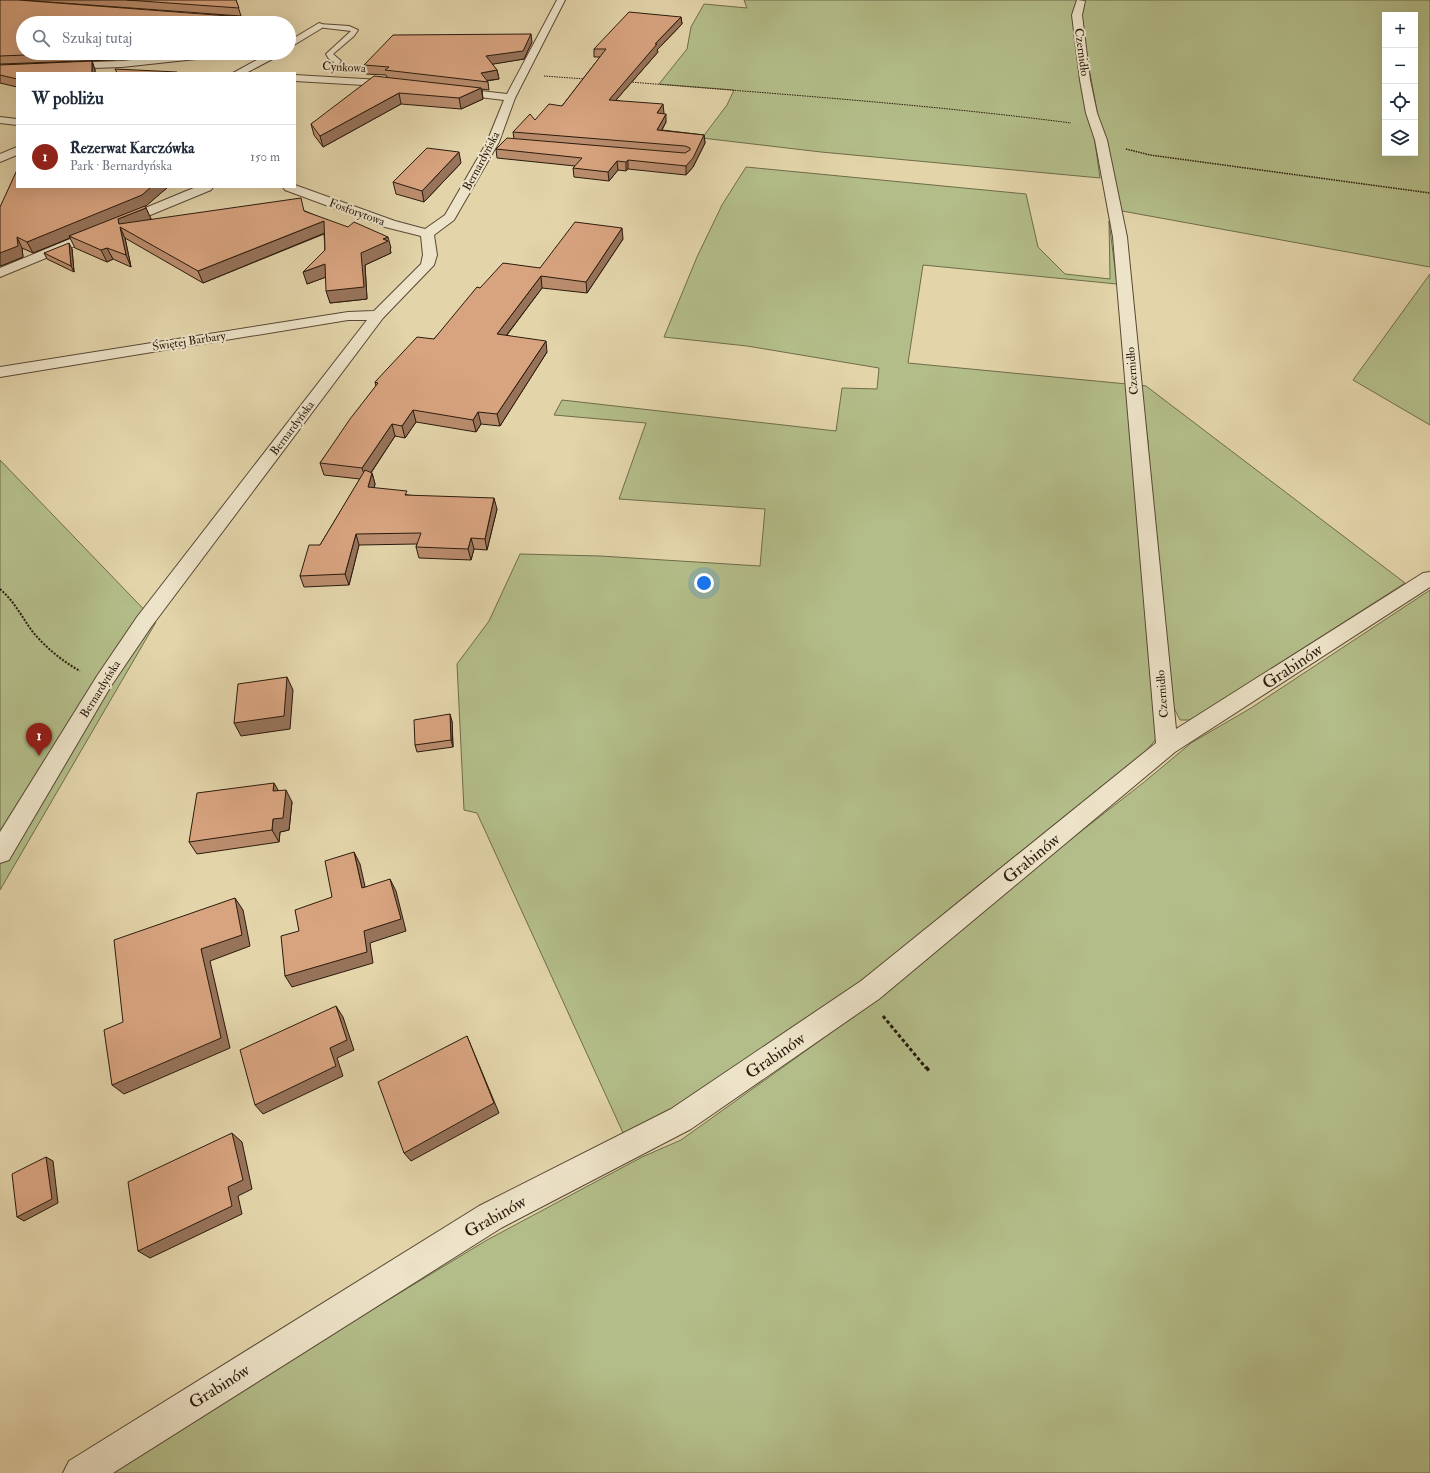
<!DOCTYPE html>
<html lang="pl">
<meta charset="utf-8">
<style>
:root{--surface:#fff;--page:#f2f2f3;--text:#1f2937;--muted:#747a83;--line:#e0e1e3;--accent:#8f2418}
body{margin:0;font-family:"IM FELL Double Pica",serif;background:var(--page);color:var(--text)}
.controls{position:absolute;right:12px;top:12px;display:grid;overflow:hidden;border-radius:0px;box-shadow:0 4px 16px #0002}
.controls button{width:36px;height:36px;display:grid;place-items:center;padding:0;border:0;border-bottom:1px solid var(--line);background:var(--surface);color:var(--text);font:20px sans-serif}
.you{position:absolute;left:704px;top:583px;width:14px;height:14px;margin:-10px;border:3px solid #fff;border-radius:50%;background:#1a73e8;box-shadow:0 0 0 6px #1a73e833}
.badge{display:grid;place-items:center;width:26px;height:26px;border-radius:50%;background:var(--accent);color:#fff;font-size:13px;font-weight:700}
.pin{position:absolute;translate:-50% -33px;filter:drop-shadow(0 1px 2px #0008)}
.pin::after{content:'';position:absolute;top:21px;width:14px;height:12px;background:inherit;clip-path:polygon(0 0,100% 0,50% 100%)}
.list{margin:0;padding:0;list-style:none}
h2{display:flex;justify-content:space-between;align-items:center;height:52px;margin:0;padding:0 16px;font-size:17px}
h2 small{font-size:13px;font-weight:400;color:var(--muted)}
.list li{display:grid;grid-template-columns:26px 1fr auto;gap:12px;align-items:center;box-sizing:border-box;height:64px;padding:0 16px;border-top:1px solid var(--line)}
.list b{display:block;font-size:15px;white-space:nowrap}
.list p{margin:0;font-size:13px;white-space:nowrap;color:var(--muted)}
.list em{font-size:13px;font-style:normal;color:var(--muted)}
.icon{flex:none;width:22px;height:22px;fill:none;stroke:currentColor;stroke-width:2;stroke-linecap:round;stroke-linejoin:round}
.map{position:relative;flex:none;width:1430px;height:1473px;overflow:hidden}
.search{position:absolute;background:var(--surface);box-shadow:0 4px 16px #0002;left:16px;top:16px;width:280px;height:44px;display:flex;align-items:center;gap:10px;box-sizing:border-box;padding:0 14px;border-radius:22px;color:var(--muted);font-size:15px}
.panel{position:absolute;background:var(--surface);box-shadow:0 4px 16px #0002;left:16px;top:72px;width:280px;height:116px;border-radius:0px}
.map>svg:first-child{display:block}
.green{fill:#b3bd89;stroke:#6e6c4a;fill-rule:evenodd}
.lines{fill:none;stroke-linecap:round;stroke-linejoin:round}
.lane-casing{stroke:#584834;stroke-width:2}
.street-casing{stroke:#584834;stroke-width:2}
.path-far4{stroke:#2a1a0c;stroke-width:1;stroke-dasharray:1.5 1;stroke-linecap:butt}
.path-far3{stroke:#2a1a0c;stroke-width:1.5;stroke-dasharray:1.5 1;stroke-linecap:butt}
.path-far2{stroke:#2a1a0c;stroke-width:2;stroke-dasharray:2 1.5;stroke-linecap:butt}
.path-far1{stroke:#2a1a0c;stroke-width:3;stroke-dasharray:3.5 2.5;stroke-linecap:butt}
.path{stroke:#2a1a0c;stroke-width:3.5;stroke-dasharray:4.5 3;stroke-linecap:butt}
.lane{fill:#ede3c8;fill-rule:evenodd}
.street{fill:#ede3c8;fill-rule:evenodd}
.wall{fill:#ba8d6e;stroke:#2a1a0c}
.shaded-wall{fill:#97735a;stroke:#2a1a0c}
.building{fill:#d8a480;stroke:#2a1a0c}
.labels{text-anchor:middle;stroke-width:4;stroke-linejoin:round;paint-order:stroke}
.far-street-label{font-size:12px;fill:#2a1a0c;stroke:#ede3c8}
.near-street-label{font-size:17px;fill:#2a1a0c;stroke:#ede3c8}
</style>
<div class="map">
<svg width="1430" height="1473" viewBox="0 0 1430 1473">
<rect width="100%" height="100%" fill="#e3d4aa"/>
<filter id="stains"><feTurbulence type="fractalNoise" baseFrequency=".005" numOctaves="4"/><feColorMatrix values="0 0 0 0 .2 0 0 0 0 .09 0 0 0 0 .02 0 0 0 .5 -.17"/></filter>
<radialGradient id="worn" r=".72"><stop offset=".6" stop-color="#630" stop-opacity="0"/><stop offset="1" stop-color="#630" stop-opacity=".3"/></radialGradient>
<!-- green -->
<g class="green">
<path d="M744,0h686v267l-308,-56c-17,-44 -23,-92 -32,-138l-5,-1 15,106 -279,-26 -119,-14 25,-33 7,-15 -75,-6 28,-35 4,-22 13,-23 43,4zM1385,15h30v138h-30z"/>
<path d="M746,167l280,27 12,53 27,27 45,5 -1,-58 8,63 -194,-19 -15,98 219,21 29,355 -9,11 -193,155 -89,75 -172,117 -69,38 -147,-322 -13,-3 -7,-146 32,-43 31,-67 80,2 160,10 5,-57 -146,-10 27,-76 -92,-8 8,-15 274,31 6,-43 35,1 2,-21 -132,-22 -83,-9 33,-80 25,-52z"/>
<path d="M1430,274v151l-77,-45z"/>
<path d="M1140,385l6,1 259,197 -214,137h-11l-6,-12 -21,-175 -5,-92z"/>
<path d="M0,460l156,162 -156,268z"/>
<path d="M1430,590v883h-1322l51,-34 328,-199 155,-83 39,-17 200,-143 185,-154 77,-60 48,-40 60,-35z"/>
</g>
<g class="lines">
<!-- lane casing -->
<g class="lane-casing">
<path id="lane" d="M319,24l30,2 9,4 -4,6 -21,18 8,7 -5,7h-4l-1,-1 3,-5 -5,-3 -3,-5 25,-23 -34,-4 -1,-1z"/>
</g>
<!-- street casing -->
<g class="street-casing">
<g id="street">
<path d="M557,0h8l-50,98 -16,44 -45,78 -20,15 3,20 -3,10 -51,53 -232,309 -40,59 -102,174 -9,3v-31l97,-156 40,-59 230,-297h-19l-348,57v-10l348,-55 26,-1 47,-47 2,-9 -2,-19 -36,-9 -100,-37 -2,-3h12v-2l100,36 30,8 20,-14 42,-73 17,-42 -50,-6 -5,-3 5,-3 53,6z"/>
<path d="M1077,0l8,1 -3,14 8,65 7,33 10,27 20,97 49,492 247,-156 7,-1v15l-255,165 -296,247 -188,130 -190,99 -388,245h-50l6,-12 410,-255 192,-97 190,-128 295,-238 -43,-506 -18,-97 -9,-27 -6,-33 -8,-65z"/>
<path d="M214,15l67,5 5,3h-42l-33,-3 -2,-2z"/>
<path d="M319,23l3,1v4l-33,20v-7z"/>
<path d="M197,53h81l2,2 -34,18h-13l29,-16 -38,-1 -102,11 -59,2 -5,-3 5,-3 59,-2z"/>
<path d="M295,75l103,6 5,3 -5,3 -103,-6z"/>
<path d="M0,117l17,2v6l-17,-2z"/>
<path d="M17,147v8l-17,7v-8z"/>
<path d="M196,187h17l-2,3 -211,87v-9z"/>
</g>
</g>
<!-- path-far4 -->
<g class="path-far4">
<path d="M544,76l41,3"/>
<path d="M630,82c147,12 295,22 441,41"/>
</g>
<!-- path-far3 -->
<path class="path-far3" d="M1126,149l24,6 280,38"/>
<!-- path-far2 -->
<path class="path-far2" d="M0,589c14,12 22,28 32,42 13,16 30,30 48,40"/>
<!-- path-far1 -->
<path class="path-far1" d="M883,1016l43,52"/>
<!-- path -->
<path class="path" d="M926,1067l4,5"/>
<!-- lane -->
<use href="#lane" class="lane"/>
<!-- street -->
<use href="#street" class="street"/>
</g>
<!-- wall -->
<g class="wall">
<path d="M0,0l23,53h136l-47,7 -112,4z"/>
<path d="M21,0h215l5,16z"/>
<path d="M681,17l1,7 -25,26 1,2 -42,48 48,13 -1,1 3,8 -4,8 42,5 1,8 -12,24 -7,8 -58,-6 -2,2 -8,-1 -9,11 -35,-4 -1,-9 2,-2 -78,-8 -1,-9 18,-10 -1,-7 49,-26 38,-49h-6v-8z"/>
<path d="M532,42l-8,17 -32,5 5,6 2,9 -12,2 1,1 1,8 -7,-1 1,10 -22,10 -60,-5 -78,43 -9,-12 -3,-11 76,-47 -1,-2 -20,-1 -2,-9z"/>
<path d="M92,61l3,9v3h-78v14l-17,-4v-18z"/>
<path d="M461,163l-37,39 -28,-8 -3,-12z"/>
<path d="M17,187h151l-23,19 6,13 -2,1 156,-9 86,37 -1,1 1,4 -26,12 2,34 -37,4 -4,-26 -19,7 18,-34 -1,-16 -121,49 -78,-45 6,29 -18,-8 -6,3 -32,-14 -5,-10 -37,15 -11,-5 1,9 -22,9h-1v-59z"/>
<path d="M623,239l-36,54 -45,-5 -35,47 40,17 -47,74 -19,-2 -5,8 -60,-10 -11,16 -10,-2 -24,37h1l3,11 -1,4 34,7 89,14 -10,41 -13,-1 -3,11 -52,-2 -3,-11 1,-3 -58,1 -10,40 -45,2 -4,-11 20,-31 40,-66 -36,-4 -4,-12 56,-77 -1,-4 59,-43 46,-51 60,-20z"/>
<path d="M72,249l2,23 -27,-13 -3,-6z"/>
<path d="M452,721l1,26 -36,5 -2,-7z"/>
<path d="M279,791l13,11 -3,28 -9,2 -1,10 -82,12 -8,-12z"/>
</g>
<!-- shaded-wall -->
<g class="shaded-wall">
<path d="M681,17l1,7 -25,26 1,2 -49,56v-8l46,-56z"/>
<path d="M531,34l1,8 -8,17 -36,6 -2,-9z"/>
<path d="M109,53h50l-47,7z"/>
<path d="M92,61l3,9v3h-3z"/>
<path d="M497,70l2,9 -17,2 -1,-8z"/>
<path d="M481,88l2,11 -22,10 -2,-11z"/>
<path d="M399,93l2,11 -78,43 -3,-11z"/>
<path d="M663,104l1,9 -6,9 -1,-9z"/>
<path d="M666,114v8l-9,16v-8z"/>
<path d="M704,135l1,8 -12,24 -7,8v-9z"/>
<path d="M459,152l2,11 -37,39 -2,-11z"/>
<path d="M628,160v9l-2,2v-9z"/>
<path d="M617,161l1,9 -9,11 -1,-9z"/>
<path d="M151,187h17l-22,19 -75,31 -2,-1 1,2 -37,15 -6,-11z"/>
<path d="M146,208l5,11 -26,11 -6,-6 -1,-5z"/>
<path d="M324,221l3,11 -124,51 -5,-12z"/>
<path d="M120,227l5,11 6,29 -5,-12z"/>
<path d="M622,228l1,11 -36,54 -1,-11z"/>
<path d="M17,237l5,11 1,9 -22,9 -1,-1v-12z"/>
<path d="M388,237l3,11 -1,1 1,4 -26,12 2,34 -37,4 -4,-12 35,-38 22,-14z"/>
<path d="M69,243l3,6 2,23 -3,-6z"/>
<path d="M107,248l6,11 -6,3 -6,-12z"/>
<path d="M325,264l4,12 -22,8 -4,-12z"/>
<path d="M541,276l1,12 -43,57 -2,-11z"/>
<path d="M546,341l1,11 -47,74 -3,-12z"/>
<path d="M413,410l3,12 -11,16 -3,-12z"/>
<path d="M478,412l3,12 -5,8 -3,-12z"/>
<path d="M392,424l3,12 -29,44 -4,-12z"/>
<path d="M372,473l3,11 -4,14 -3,-11z"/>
<path d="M494,498l3,11 -10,41 -2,-11z"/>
<path d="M356,534l3,11 -10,40 -4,-11z"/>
<path d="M471,538l3,11 -3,11 -3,-11z"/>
<path d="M287,677l6,13 -3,39 -49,7 -7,-13z"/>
<path d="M450,714l2,7 1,26 -2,-7z"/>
<path d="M274,783l7,12 -8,-4z"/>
<path d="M286,790l6,12 -3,28 -9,2 -1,10 -7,-12 1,-11z"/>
<path d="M354,852l6,12 8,36 -6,-12z"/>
<path d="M390,879l6,12 10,40 -36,12 3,20 -81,24 -7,-11 79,-45z"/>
<path d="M235,898l8,12 7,36 -40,15 20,87 -106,46 -12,-9z"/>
<path d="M336,1006l7,11 11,33 -17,8 6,18 -80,38 -8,-9 75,-57z"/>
<path d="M467,1036l32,77 -88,48 -7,-8z"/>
<path d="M232,1133l10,9 10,47 -14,7 4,18 -92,44 -12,-7 90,-64z"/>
<path d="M46,1157l7,4 5,42 -34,18 -7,-4z"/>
</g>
<!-- building -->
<g class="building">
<path d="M0,0h18l224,17 3,6h-222v30h52l-75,3z"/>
<path d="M127,0h109l3,8z"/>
<path d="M629,12l52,5 -26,27h2l-48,56 54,4 -6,9 9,1 -9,16 47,5 -11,23 -7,8 -58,-6 -2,2 -9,-1 -9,11 -35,-4 9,-10 -86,-9 11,-11 178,15 5,-3v-2l-5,-2 -172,-14 17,-18 5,6 14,-16 13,2 44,-57h-12z"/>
<path d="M531,34l-8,17 -37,5 11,14 -16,3 7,9 -103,-12 4,-3 -25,-2 29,-30z"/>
<path d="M92,61v12h-75v6l-17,-4v-10z"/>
<path d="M115,69l62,3 1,1h-61z"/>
<path d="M374,76l107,12 -22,10 -60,-5 -79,43 -9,-12z"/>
<path d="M427,148l32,4 -37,39 -29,-9z"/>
<path d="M17,170v17h134l-9,8 -115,47 -10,-5 1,9 -18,7v-46z"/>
<path d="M301,198l3,13 44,16 6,-5 34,15 -5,2 5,2 -27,12 3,34 -38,4 -1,-27 -22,8 22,-22 -1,-29 -126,50 -78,-44 6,28 -19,-7 -6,2 -32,-14 76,-30 1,2 -28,11 1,5z"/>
<path d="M575,222l47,6 -36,54 -45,-6 -44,58 49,7 -49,73 -19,-2 -5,8 -60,-10 -11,16 -10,-2 -30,44 -42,-5 30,-44 28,-36 -3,-1 42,-45 17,2 43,-52 3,1 23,-25 37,5z"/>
<path d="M69,243l2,23 -27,-13z"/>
<path d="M365,470l7,3 -4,14 39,4 -2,4 89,3 -9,41 -14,-1 -3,11 -52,-2 5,-14 -65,1 -11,40 -45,2 9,-31h11z"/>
<path d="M287,677l-3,39 -50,7 4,-39z"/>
<path d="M450,714l1,26 -36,5 -1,-25z"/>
<path d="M274,783l-1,8 13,-1 -3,28 -10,1 -1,11 -83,12 8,-49z"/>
<path d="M354,852l8,36 28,-9 11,40 -37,12 3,21 -82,24 -4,-40 18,-5 -4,-21 37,-13 -7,-36z"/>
<path d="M235,898l7,37 -41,14 20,89 -109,47 -8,-55 19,-8 -9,-82z"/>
<path d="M336,1006l11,34 -17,8 6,18 -81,39 -15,-55z"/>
<path d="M467,1036l27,67 -90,50 -26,-71z"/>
<path d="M232,1133l11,47 -15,7 4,19 -94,45 -10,-69z"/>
<path d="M46,1157l6,42 -35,18 -5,-43z"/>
</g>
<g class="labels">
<!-- far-street labels -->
<g class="far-street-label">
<text transform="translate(1082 52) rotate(82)" y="4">Czernidło</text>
<text transform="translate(344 67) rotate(3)" y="4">Cynkowa</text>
<text transform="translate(481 161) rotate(-62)" y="4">Bernardyńska</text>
<text transform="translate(357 212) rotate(20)" y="4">Fosforytowa</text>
<text transform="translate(189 341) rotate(-9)" y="4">Świętej Barbary</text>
<text transform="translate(1132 371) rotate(-95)" y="4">Czernidło</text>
<text transform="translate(292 428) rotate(-53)" y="4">Bernardyńska</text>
<text transform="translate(100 689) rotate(-58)" y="4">Bernardyńska</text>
<text transform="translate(1162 694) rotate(-95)" y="4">Czernidło</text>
</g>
<!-- near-street labels -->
<g class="near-street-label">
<text transform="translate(1292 666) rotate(-33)" y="6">Grabinów</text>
<text transform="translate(1031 858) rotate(-39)" y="6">Grabinów</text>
<text transform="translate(775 1055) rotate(-34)" y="6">Grabinów</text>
<text transform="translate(495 1216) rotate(-29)" y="6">Grabinów</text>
<text transform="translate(219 1386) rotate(-32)" y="6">Grabinów</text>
</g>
</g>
<rect width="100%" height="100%" filter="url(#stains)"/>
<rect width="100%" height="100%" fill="url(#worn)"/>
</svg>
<div class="controls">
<button>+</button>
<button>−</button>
<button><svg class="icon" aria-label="locate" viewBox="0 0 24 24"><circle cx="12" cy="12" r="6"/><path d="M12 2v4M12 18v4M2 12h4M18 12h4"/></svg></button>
<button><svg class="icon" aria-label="layers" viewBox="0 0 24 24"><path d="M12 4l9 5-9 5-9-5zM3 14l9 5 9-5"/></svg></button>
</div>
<div class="you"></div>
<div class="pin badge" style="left:39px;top:756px">1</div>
<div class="search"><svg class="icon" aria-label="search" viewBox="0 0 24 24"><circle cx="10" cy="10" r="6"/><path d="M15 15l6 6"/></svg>Szukaj tutaj</div>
<section class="panel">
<h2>W pobliżu<small></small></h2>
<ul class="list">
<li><span class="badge">1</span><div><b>Rezerwat Karczówka</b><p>Park · Bernardyńska</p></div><em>150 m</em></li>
</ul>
</section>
</div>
